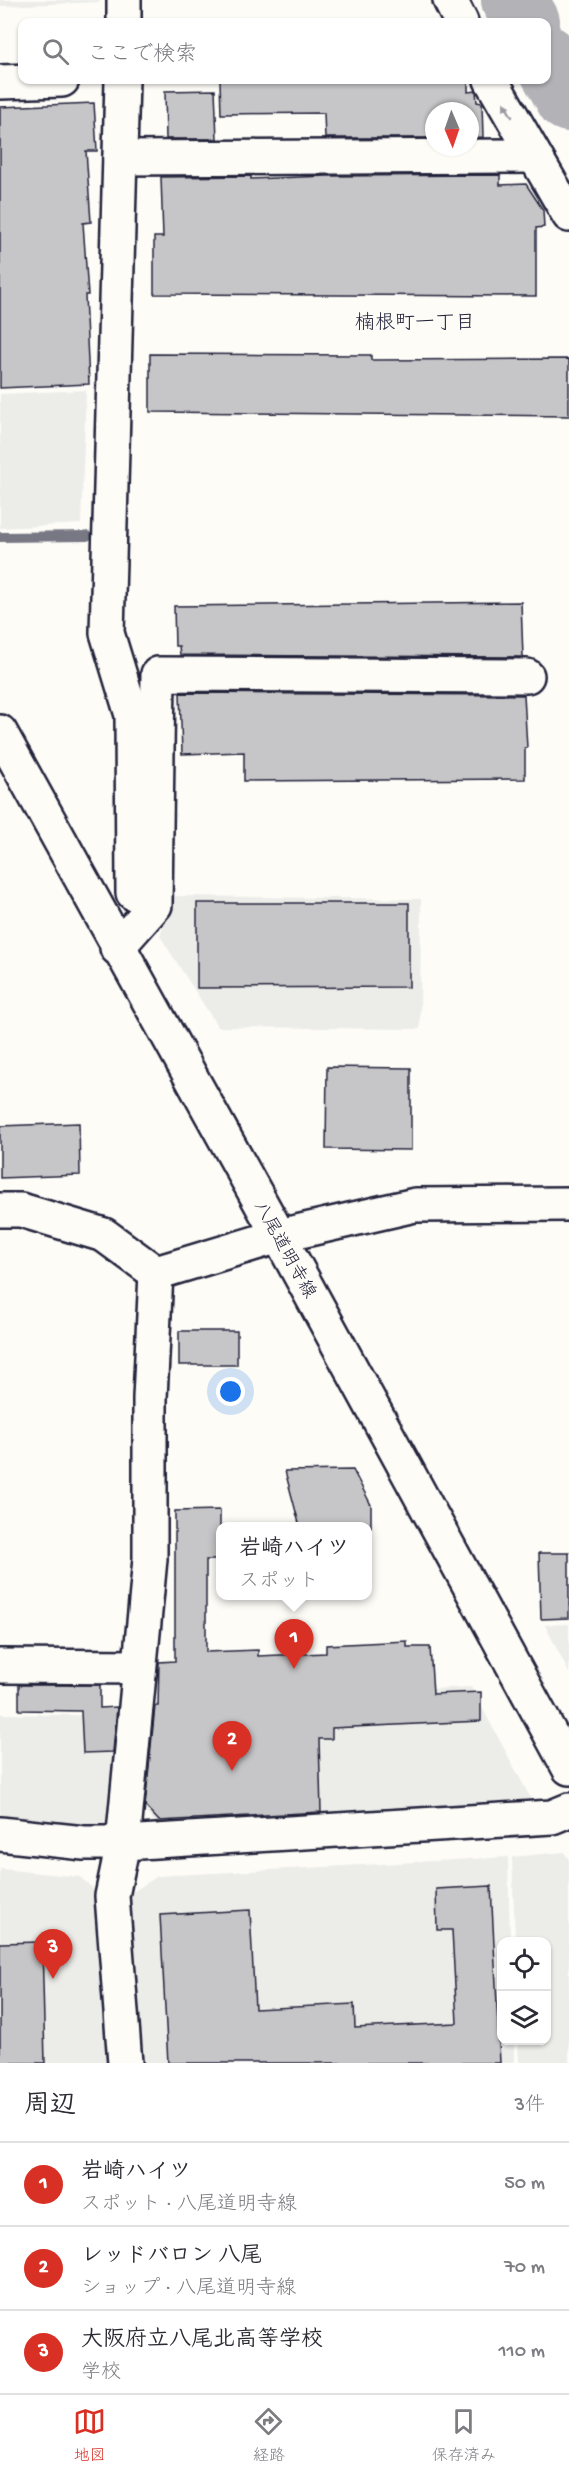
<!DOCTYPE html>
<html lang="ja">
<meta charset="utf-8">
<style>
:root{--surface:#fff;--page:#f2f2f3;--text:#2b2b33;--muted:#7c7c81;--line:#e1e1e2;--accent:#d93025}
body{margin:0;font-family:"Gochi Hand","Klee One",sans-serif;background:var(--page);color:var(--text)}
.controls{position:absolute;right:18px;bottom:18px;display:grid;overflow:hidden;border-radius:12px;box-shadow:0 2px 4px #0004}
.controls button{width:54px;height:54px;display:grid;place-items:center;padding:0;border:0;border-bottom:2px solid var(--line);background:var(--surface);color:var(--text);font:30px sans-serif}
.compass{position:absolute;left:425px;top:102px;width:54px;height:54px;border-radius:50%;background:var(--surface);box-shadow:0 2px 4px #0004;rotate:178deg}
.you{position:absolute;left:231px;top:1392px;width:21px;height:21px;margin:-15px;border:4px solid #fff;border-radius:50%;background:#1a73e8;box-shadow:0 0 0 9px #1a73e833}
.badge{display:grid;place-items:center;width:39px;height:39px;border-radius:50%;background:var(--accent);color:#fff;font-size:20px;font-weight:700}
.pin{position:absolute;translate:-50% -50px;filter:drop-shadow(0 2px 3px #0008)}
.pin::after{content:'';position:absolute;top:32px;width:21px;height:18px;background:inherit;clip-path:polygon(0 0,100% 0,50% 100%)}
.popup{position:absolute;left:216px;top:1522px;width:156px;height:78px;box-sizing:border-box;display:grid;place-content:center;border-radius:12px;background:var(--surface);filter:drop-shadow(0 2px 4px #0005);font-size:20px;white-space:nowrap;color:var(--muted)}
.popup b{font-size:22px;color:var(--text)}
.popup::after{content:'';position:absolute;left:50%;top:100%;margin-left:-12px;border:12px solid transparent;border-top-color:var(--surface)}
.list{margin:0;padding:0;list-style:none}
h2{display:flex;justify-content:space-between;align-items:center;height:78px;margin:0;padding:0 24px;font-size:26px}
h2 small{font-size:20px;font-weight:400;color:var(--muted)}
.list li{display:grid;grid-template-columns:39px 1fr auto;gap:18px;align-items:center;box-sizing:border-box;height:84px;padding:0 24px;border-top:2px solid var(--line)}
.list b{display:block;font-size:22px;white-space:nowrap}
.list p{margin:0;font-size:20px;white-space:nowrap;color:var(--muted)}
.list em{font-size:20px;font-style:normal;color:var(--muted)}
.icon{flex:none;width:33px;height:33px;fill:none;stroke:currentColor;stroke-width:2;stroke-linecap:round;stroke-linejoin:round}
.map{position:relative;flex:none;width:569px;height:2063px;overflow:hidden}
.search{position:absolute;background:var(--surface);box-shadow:0 2px 4px #0004;left:18px;right:18px;top:18px;height:66px;display:flex;align-items:center;gap:15px;box-sizing:border-box;padding:0 21px;border-radius:12px;color:var(--muted);font-size:22px}
.sheet{height:330px;background:var(--surface)}
nav{display:flex;justify-content:space-around;align-items:center;box-sizing:border-box;height:84px;border-top:2px solid var(--line);background:var(--surface);font-size:16px;color:var(--muted)}
nav a{display:grid;justify-items:center;gap:3px}
nav .on{color:var(--accent)}
.map>svg:first-child{display:block}
.built{fill:#ecece9}
.lines{fill:none;stroke-linecap:round;stroke-linejoin:round}
.stream{stroke:#787885;stroke-width:10}
.river{stroke:#b2b2b7;stroke-width:66}
.building{fill:#c6c6c8;stroke:#22223b;stroke-width:1.5}
.minor-casing{stroke:#22223b;stroke-width:38}
.major-casing{stroke:#22223b;stroke-width:38}
.minor{stroke:#fdfcf7;stroke-width:33}
.major{stroke:#fdfcf7;stroke-width:33}
.oneway{fill:#9a9aa2}
.labels{text-anchor:middle;stroke-width:5;stroke-linejoin:round;paint-order:stroke}
.street-label{font-size:18px;fill:#22223b;stroke:#fdfcf7}
.neighbourhood-label{font-size:20px;fill:#22223b;stroke:#fdfcf7}
</style>
<div class="map">
<svg width="569" height="2063" viewBox="0 0 569 2063">
<rect width="100%" height="100%" fill="#fdfcf7"/>
<filter id="ink" filterUnits="userSpaceOnUse"><feTurbulence type="fractalNoise" baseFrequency=".0167" numOctaves="2"/><feDisplacementMap in="SourceGraphic" scale="12" xChannelSelector="R" yChannelSelector="G"/><feConvolveMatrix kernelMatrix="1 2 1 2 8 2 1 2 1" color-interpolation-filters="sRGB"/></filter>
<g filter="url(#ink)">
<!-- built -->
<g class="built">
<path d="M0,0h100v2l-100,4z"/>
<path d="M86,390l-5,134 -81,4v-134z"/>
<path d="M171,896l250,3 -1,130 -202,-2 -58,-91z"/>
<path d="M569,1624v49l-24,-48z"/>
<path d="M471,1687l60,112 -374,25 -20,-20 4,-101z"/>
<path d="M0,1714l113,2 -1,113 -112,-13z"/>
<path d="M564,1852l5,8v203h-50l-1,-22 28,-1v-98l-31,-1 -3,-84z"/>
<path d="M508,1857l2,84 -8,1v98l12,1v22h-379l-7,-168 30,-19z"/>
<path d="M0,1869l80,8 20,18 14,168h-114z"/>
</g>
<g class="lines">
<!-- stream -->
<path class="stream" d="M0,537l87,-1"/>
<!-- river -->
<g class="river">
<path d="M514,0l13,22"/>
<path d="M546,58l23,41"/>
</g>
</g>
<!-- building -->
<g class="building">
<path d="M220,80h248v12l8,-1 1,11 5,1 1,34 -13,1v-27h-36v27h-109l-1,-25 -103,1z"/>
<path d="M215,90l2,49h-51l-1,-48z"/>
<path d="M94,103l3,48h-11l5,71 -8,1 5,72h-3l4,89 -89,4v-281z"/>
<path d="M500,175v10l26,-1 17,26 1,17 -8,1v68l-382,-2v-57h9l-2,-60 90,-1v3l76,-3z"/>
<path d="M150,354l221,1v5l198,-1v57l-419,-4z"/>
<path d="M521,602l2,55 -343,-2 -1,-9h-4l-1,-40z"/>
<path d="M180,693l344,2 3,53h-2v31l-281,2v-29l-62,2z"/>
<path d="M197,903h212v84l-212,1z"/>
<path d="M327,1067l84,1v82l-85,-1z"/>
<path d="M79,1123l1,52 -80,3v-52z"/>
<rect x="179" y="1331" width="58" height="34"/>
<path d="M353,1470l18,35v22h-71l-15,-56z"/>
<path d="M220,1510v50h-14v92l52,-2v6l68,-3v-8l81,-4v6h23l3,47 48,-2v29l-149,7v11h-13l2,73 -162,9 -14,-15 10,-100h3l1,-44 16,-1v-150z"/>
<path d="M539,1553h30v65l-28,1z"/>
<path d="M19,1685h81v23l17,-1 -4,45 -30,1 -2,-42 -62,-1z"/>
<path d="M491,1886l9,177h-332l-8,-148 90,-5 5,99 99,-5 1,24 102,-5 -5,-93h-15l-1,-41z"/>
<path d="M42,1942l3,121h-45v-120z"/>
</g>
<g class="lines">
<!-- minor casing -->
<g class="minor-casing">
<g id="minor">
<path d="M450,0l11,22"/>
<path d="M124,22v-22"/>
<path d="M122,80l-15,553 25,82 1,178"/>
<path d="M491,80l78,135"/>
<path d="M0,82l62,-2"/>
<path d="M120,158l414,-2"/>
<path d="M117,948l38,-43 3,-231 369,2"/>
<path d="M0,1210h21l83,25 52,38 123,-37 136,-31 154,-1"/>
<path d="M0,1666l139,1"/>
<path d="M0,1834l84,9h39l429,-26 17,-7"/>
<path d="M125,2063l-13,-167 11,-53 27,-284v-161l6,-125"/>
</g>
</g>
<!-- major casing -->
<g class="major-casing">
<path id="major" d="M0,732l279,504 290,532"/>
</g>
<!-- minor -->
<use href="#minor" class="minor"/>
<!-- major -->
<use href="#major" class="major"/>
</g>
<!-- one-way arrows -->
<defs><path id="oneway-solid" d="M-6-.8H1V-3.2L6.5 0L1 3.2V.8H-6Z" transform="scale(1.5)"/></defs>
<use class="oneway" href="#oneway-solid" transform="translate(508 110) rotate(-120)"/>
</g>
<g class="labels">
<!-- street labels -->
<g class="street-label">
<text transform="translate(286 1249) rotate(61)" y="6">八尾道明寺線</text>
</g>
<!-- neighbourhood labels -->
<g class="neighbourhood-label">
<text x="415" y="328">楠根町一丁目</text>
</g>
</g>
</svg>
<div class="controls">
<button><svg class="icon" aria-label="locate" viewBox="0 0 24 24"><circle cx="12" cy="12" r="6"/><path d="M12 2v4M12 18v4M2 12h4M18 12h4"/></svg></button>
<button><svg class="icon" aria-label="layers" viewBox="0 0 24 24"><path d="M12 4l9 5-9 5-9-5zM3 14l9 5 9-5"/></svg></button>
</div>
<svg class="compass" viewBox="-18 -18 36 36"><path d="M0-13l5 13h-10z" fill="#e53935"/><path d="M0 13l5-13h-10z" fill="#7c7c81"/></svg>
<div class="you"></div>
<div class="pin badge" style="left:294px;top:1669px">1</div>
<div class="popup"><b>岩崎ハイツ</b>スポット</div>
<div class="pin badge" style="left:232px;top:1771px">2</div>
<div class="pin badge" style="left:53px;top:1979px">3</div>
<div class="search"><svg class="icon" aria-label="search" viewBox="0 0 24 24"><circle cx="10" cy="10" r="6"/><path d="M15 15l6 6"/></svg>ここで検索</div>
</div>
<section class="sheet">
<h2>周辺<small>3件</small></h2>
<ul class="list">
<li><span class="badge">1</span><div><b>岩崎ハイツ</b><p>スポット · 八尾道明寺線</p></div><em>50 m</em></li>
<li><span class="badge">2</span><div><b>レッドバロン 八尾</b><p>ショップ · 八尾道明寺線</p></div><em>70 m</em></li>
<li><span class="badge">3</span><div><b>大阪府立八尾北高等学校</b><p>学校</p></div><em>110 m</em></li>
</ul>
</section>
<nav>
<a class="on"><svg class="icon" aria-label="map" viewBox="0 0 24 24"><path d="M3 6l6-2 6 2 6-2v14l-6 2-6-2-6 2zM9 4v14M15 6v14"/></svg>地図</a>
<a><svg class="icon" aria-label="directions" viewBox="0 0 24 24"><path d="M12 3l9 9-9 9-9-9zM9 14v-3h6M13 9l2 2-2 2"/></svg>経路</a>
<a><svg class="icon" aria-label="saved" viewBox="0 0 24 24"><path d="M7 4h10v16l-5-4-5 4z"/></svg>保存済み</a>
</nav>
